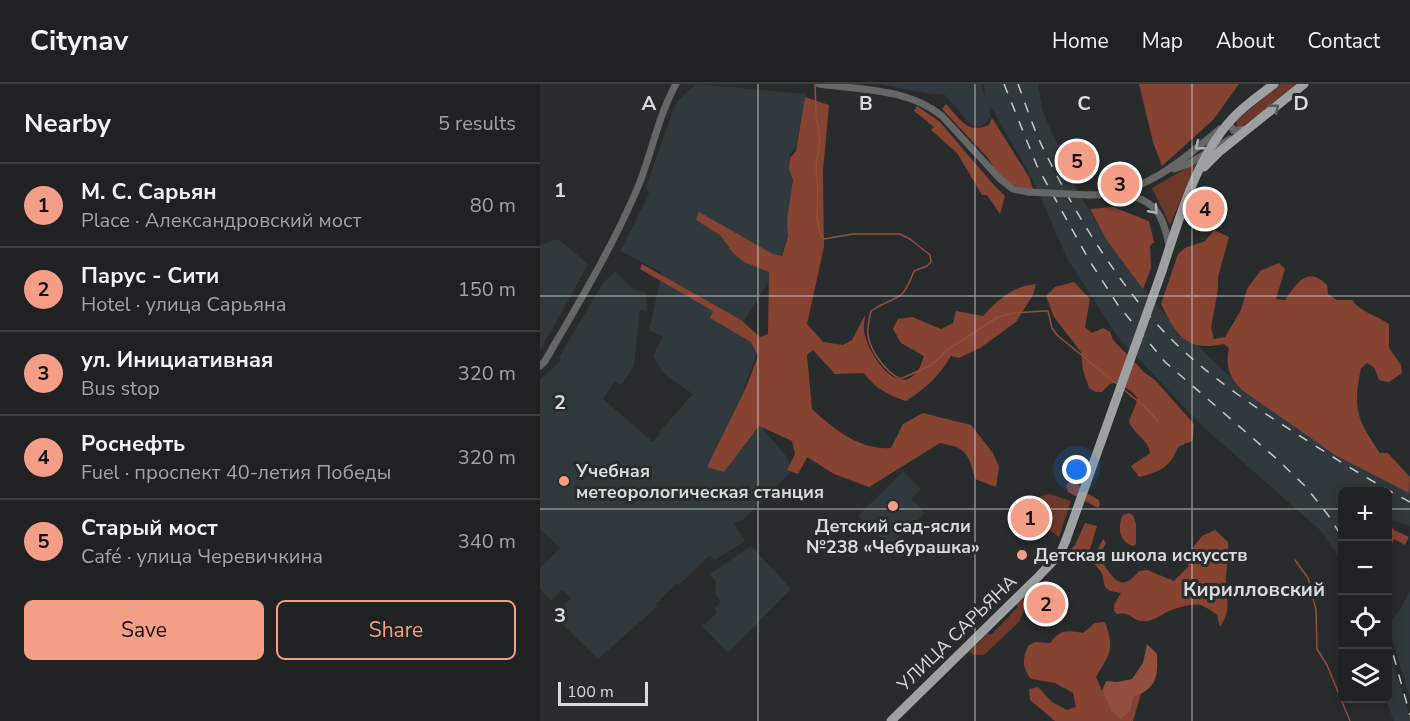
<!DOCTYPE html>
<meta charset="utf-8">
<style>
:root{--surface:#1f2122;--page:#2c2e2f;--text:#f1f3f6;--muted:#a1a3a5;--line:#3c3e40;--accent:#f49e87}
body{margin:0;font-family:"Nunito Sans",sans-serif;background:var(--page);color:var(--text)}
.controls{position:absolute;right:18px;bottom:18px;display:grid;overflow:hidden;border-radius:9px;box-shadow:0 3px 15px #0003}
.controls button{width:54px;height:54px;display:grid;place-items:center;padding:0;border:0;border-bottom:2px solid var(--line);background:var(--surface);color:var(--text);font:30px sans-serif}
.scale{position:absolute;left:18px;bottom:15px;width:90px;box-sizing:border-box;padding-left:6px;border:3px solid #d9dadb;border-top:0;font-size:16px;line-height:21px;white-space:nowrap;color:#d9dadb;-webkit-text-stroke:4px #292c2d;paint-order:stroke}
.you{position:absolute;left:537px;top:386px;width:21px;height:21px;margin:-15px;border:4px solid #fff;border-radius:50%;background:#1a73e8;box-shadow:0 0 0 9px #1a73e833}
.badge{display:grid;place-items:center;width:39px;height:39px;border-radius:50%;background:var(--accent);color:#111;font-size:20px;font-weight:700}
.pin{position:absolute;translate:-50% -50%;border:3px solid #fff;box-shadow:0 2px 6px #0006}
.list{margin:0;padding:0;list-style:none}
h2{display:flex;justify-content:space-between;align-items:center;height:78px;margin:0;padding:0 24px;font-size:26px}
h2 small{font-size:20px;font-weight:400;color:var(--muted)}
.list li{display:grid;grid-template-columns:39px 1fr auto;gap:18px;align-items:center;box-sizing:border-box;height:84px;padding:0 24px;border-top:2px solid var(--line)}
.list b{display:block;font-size:22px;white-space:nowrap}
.list p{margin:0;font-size:20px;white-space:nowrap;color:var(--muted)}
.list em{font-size:20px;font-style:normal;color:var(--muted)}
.actions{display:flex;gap:12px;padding:18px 24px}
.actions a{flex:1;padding:14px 0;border:2px solid var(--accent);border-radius:9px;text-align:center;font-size:21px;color:var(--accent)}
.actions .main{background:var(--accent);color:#111}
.icon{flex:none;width:33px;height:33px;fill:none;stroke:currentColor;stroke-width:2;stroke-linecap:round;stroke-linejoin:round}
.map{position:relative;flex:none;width:870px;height:637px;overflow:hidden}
header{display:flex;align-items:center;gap:36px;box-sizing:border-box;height:84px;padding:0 30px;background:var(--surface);border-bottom:2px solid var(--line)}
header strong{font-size:28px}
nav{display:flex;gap:33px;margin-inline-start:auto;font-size:21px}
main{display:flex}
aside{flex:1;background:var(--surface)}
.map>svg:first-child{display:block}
.built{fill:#30393d}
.green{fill:#6d382a}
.forest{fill:#864332}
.water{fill:#934f3d}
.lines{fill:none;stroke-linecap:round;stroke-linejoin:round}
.stream{stroke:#934f3d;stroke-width:1.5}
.minor{stroke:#656767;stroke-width:7}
.major{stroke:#9ea1a2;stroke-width:9}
.rail{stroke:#c6c8c9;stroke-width:1.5;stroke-dasharray:10 10;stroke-linecap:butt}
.minor-bridge{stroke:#656767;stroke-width:7}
.major-bridge{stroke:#9ea1a2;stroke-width:9}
.oneway{stroke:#585b5c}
.oneway2{stroke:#b0b2b2}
.grid{fill:none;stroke:#d9dadb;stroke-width:1.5;stroke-opacity:0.55}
.poi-dot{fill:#f49e87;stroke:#292c2d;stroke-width:2}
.labels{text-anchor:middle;stroke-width:6;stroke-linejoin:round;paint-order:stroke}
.poi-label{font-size:18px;font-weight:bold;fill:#d9dadb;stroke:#292c2d;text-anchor:start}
.street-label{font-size:18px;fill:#d9dadb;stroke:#292c2d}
.neighbourhood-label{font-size:20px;font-weight:bold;fill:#d9dadb;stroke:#292c2d}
.grid-label{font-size:20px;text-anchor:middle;font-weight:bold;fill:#d9dadb;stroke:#292c2d;stroke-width:6;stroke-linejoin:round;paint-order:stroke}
</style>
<header>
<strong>Citynav</strong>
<nav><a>Home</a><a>Map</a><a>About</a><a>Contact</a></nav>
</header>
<main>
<aside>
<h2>Nearby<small>5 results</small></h2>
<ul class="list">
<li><span class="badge">1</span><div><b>М. С. Сарьян</b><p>Place · Александровский мост</p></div><em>80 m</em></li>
<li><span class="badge">2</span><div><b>Парус - Сити</b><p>Hotel · улица Сарьяна</p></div><em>150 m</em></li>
<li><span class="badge">3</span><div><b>ул. Инициативная</b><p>Bus stop</p></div><em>320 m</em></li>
<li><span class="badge">4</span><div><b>Роснефть</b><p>Fuel · проспект 40-летия Победы</p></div><em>320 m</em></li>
<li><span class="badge">5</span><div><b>Старый мост</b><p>Café · улица Черевичкина</p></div><em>340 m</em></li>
</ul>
<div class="actions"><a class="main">Save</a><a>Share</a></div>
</aside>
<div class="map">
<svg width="870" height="637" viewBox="0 0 870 637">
<rect width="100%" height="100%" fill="#292c2d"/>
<!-- built -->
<g class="built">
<path d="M156,0l110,10 -10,52 -7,10 2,14 3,5 -5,56 -12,36 -37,61 12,11 6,13 -14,35 20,43 22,26 6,15 -49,49 -9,3 11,18 -30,19 -5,-5 -31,30 -2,-2 -21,21 2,2 -60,53 -36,-35 -2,2 -5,-5 2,-2 -3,-3 17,-18 -9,-8 -11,11 -11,-12v-20l20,-21 -20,-19v-149l21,-20 -2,-3 44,-74 12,-12 19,19 12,2 1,19 -7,-1 -6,56 -13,19 -6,-4 -12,18 50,43 7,-8 -1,-2 34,-38 -29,-20 -11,-18 10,-19 -14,-7 13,-57 -42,-22 29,-57 -3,-7 30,-85z"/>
<path d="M338,0h103l4,12 -1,-12h54l5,28 35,80 29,47 51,68 69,67 183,111v41l-22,-7v-27h-46v12h-2l2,8v59l-5,-17 -17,-24 -119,-105 -84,-89 -50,-78 -34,-78 -43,-75v13l-10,9 -9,-2 -27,-31h-13z"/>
<path d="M18,155l30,25 -48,87v-106z"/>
<path d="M363,387l18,18 -10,10 14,14 -35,35 -32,-32z"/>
<path d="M211,462l40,43 -63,64 -26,-27 15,-13 -3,-5 7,-6 -6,-8 1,-12 -6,-8z"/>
<path d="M870,507v107l-22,-73 10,-12z"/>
<path d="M848,564l22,68v5h-16l-8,-22z"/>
</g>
<!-- green -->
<g class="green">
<path d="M740,0h17l-30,26 -28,18 -3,-1 1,-7z"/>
<path d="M657,78l-27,63 -18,-37z"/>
<path d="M510,410l21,7 -12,36 -30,-22 -2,-4c7,-10 11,-16 23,-17z"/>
<path d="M482,516l5,4 -8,18 -35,33h-10l-5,-3 19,-19 3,2 27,-28 -2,-2z"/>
</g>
<!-- forest -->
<g class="forest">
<path d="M599,0h100l-26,36 -51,46 -9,-24z"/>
<path d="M265,13l24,8 -6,66 1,76 -17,77 16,18 20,3 9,-5 13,-25c0,5 -2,10 -1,15 1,18 31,68 52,43 4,-4 6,-12 8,-17l-23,-13 -8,-14 5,-10 14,-2 29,12 12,-6 3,-12 27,5c16,-17 29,-30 53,-32l-3,11 -17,27 -36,26 -21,10 -8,-2c-11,19 -26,33 -45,45 -16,-5 -32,-13 -42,-28l-29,1 -22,-24 -6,5 5,54c23,21 47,41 79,39l12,-24 20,-11 48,12 22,28 6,14 -3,20 -21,-8c-7,-26 -8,-31 -35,-36l-71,44 -35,-13 -27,-17 -9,17 -11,-4 8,-16 -3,-13 -33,-15 -35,46 -17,-5 38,-77 13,-34 -7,-14 -41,-24 3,-7 -73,-42 2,-5 99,56 19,17 8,-3 1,-62 -25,-10 -10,-8 -14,-19 -24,-15 3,-8 74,42 9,2 6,-20 -1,-16 6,-40 -4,-11 1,-11 6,-7z"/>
<path d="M406,20c15,16 20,30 43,21l3,-7 37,59 5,15 -26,-9 -12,-12 -9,-14 -45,-48z"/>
<path d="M377,22l23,16 51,60 14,14 -5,18 -13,-19h-5l-25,-42 -26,-23 3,-3 -20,-16z"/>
<path d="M573,123l36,14 5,21 -4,4 1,22 -8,21 -37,-50 -16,-30z"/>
<path d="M674,146l15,7 -11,40v12l-7,39 3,11 11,-2 16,-27 6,-21 13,-18 19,-8 6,6 -9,30 9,1c12,-17 22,-35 42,-15l1,9 9,6h15c10,13 24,15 37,24v24l12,17 1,8 -13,9 -10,-2 -5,-13 -7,-4 -6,5c-8,41 -5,50 19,85h8l22,24 -1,16 -74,-38 -93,-65c-13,-12 -17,-26 -13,-42l-5,-4c-38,8 -47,-8 -63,-40l17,-50 7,-6 20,-7z"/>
<path d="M534,198l16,17 -5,28 7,6 11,-5 7,4 3,8 32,33 10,7 39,44c-2,24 1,14 -16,23 -7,19 -19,26 -39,30l-8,-11 19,-13c-1,-13 -16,-19 -21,-31 9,-27 16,-22 -12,-40l-7,2 -8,8h-6l-7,-4 -6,-18 -2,-18 -27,-35 -8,-21 9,-9z"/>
<path d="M533,395l12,13 14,8 1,4 -2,4 -30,-16 -2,-7z"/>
<path d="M589,429l4,2 3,9v20l-3,2c-14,-4 -16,-20 -10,-31z"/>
<path d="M545,439l12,3 -8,27 -10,11 -13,-10 9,-9z"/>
<path d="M848,439l6,7 15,7 -4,8 -11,-6 -6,15z"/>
<path d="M675,446l13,12c1,12 -1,22 -2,34 -2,21 8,30 -6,51l-3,-12c-4,-3 -11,-8 -16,-10 -9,-2 -29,4 -36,8 -7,4 -14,9 -22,8 -11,0 -12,-10 -26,-7l-3,-3v-6l7,-12 -11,-2 -5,-4c-3,-15 -2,-14 -13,-25l11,-23 3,4c-2,4 -5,8 -5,13 0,5 3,9 6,13 11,17 19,18 32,2l8,-1 27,11 15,-15 -4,-8 17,-22z"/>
<path d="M565,538c10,28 5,31 -9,55l15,34 20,-1 3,-13 7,-3 -8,27h-78l-25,-21 -1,-11 9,-2 14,15 15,8 9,-3 -3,-14 -18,-10 -24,-4c-9,-12 -9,-19 -3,-33l7,-4 15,1c10,-14 18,-13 33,-10l12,-10z"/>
</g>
<!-- water -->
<path class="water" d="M607,560l10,10c1,22 0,34 -23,43l-3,13 -10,9 -10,-8 -9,-20 4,-10 11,1 15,-3 11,-16z"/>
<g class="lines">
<!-- stream -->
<g class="stream">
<path d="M275,0l1,29 4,28 -4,25 2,31 -1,20 3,17 4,5 29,-5h47l10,5 20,16 1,7 -4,4 -13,5c-13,35 -17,22 -43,40 -2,8 -4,17 -3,25 3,16 17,35 32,43l32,-14 15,-15 51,-33 16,-4 31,-2h3l4,17 5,7 61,50"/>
<path d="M584,306l20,16 14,15"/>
<path d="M755,476l13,18 8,32 1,39 10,16 23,56"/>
</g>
<!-- minor -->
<g class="minor">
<path d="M279,0c41,6 89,4 123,32l58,63 13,10 15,3"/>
<path d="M691,36l-1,5 4,6 12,-2"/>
<path d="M634,85l14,-5 42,-25"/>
<path d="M581,108c34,10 41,18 48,54"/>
<path d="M549,111c54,1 92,-34 131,-66"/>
<path d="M0,282l5,-5c33,-57 67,-113 93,-174 14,-34 20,-71 38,-103"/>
</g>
<!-- major -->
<g class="major">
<path d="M664,83l15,-15 85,-68"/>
<path d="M622,187c16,-49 34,-113 69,-151 12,-14 29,-25 43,-36"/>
<path d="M351,637l145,-142 24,-25 6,-14"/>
</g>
<!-- rail -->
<g class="rail">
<path d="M464,0l33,82 52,94 29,45 47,57 113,98 28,27 22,28 14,22"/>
<path d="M478,0c8,21 15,44 25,64 28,58 63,116 105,166 42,50 97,87 152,122 36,23 72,46 110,66"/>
<path d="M848,552l22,79"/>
</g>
<!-- minor-bridge -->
<path class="minor-bridge" d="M488,108l61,3"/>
<!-- major-bridge -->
<path class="major-bridge" d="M526,456l96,-269"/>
</g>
<!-- one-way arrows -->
<defs><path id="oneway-chevron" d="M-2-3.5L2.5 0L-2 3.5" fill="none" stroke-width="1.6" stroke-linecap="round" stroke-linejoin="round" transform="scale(1.5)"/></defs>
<use class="oneway" href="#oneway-chevron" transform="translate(735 24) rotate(-39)"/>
<g class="oneway2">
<use href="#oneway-chevron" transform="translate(659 62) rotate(141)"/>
<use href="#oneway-chevron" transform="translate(614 126) rotate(48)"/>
</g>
<!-- grid -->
<path class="grid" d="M218,0v637M435,0v637M652,0v637M0,212h870M0,425h802M848,425h22"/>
<!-- markers -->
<g class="poi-dot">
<circle cx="24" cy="397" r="6"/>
<circle cx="353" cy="422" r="6"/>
<circle cx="482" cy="471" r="6"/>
</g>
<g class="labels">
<!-- poi labels -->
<g class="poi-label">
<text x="36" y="393">Учебная<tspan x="36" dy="21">метеорологическая станция</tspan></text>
<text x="353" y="448" text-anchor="middle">Детский сад-ясли<tspan x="353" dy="21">№238 «Чебурашка»</tspan></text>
<text x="494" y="477">Детская школа искусств</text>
</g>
<!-- street labels -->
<g class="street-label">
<text transform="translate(417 549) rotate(-44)" y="6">УЛИЦА САРЬЯНА</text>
</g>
<!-- neighbourhood labels -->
<g class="neighbourhood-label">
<text x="714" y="512">Кирилловский</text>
</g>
</g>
<g class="grid-label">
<text x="109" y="26">A</text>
<text x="326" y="26">B</text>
<text x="544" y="26">C</text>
<text x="761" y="26">D</text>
<text x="20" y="113">1</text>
<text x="20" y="325">2</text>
<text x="20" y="538">3</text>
</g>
</svg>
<div class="controls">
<button>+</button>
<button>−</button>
<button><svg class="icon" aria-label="locate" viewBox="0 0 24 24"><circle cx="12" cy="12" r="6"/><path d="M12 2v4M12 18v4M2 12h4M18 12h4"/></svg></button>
<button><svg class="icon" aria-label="layers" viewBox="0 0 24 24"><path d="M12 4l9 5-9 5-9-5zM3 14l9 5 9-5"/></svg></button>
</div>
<div class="scale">100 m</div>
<div class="you"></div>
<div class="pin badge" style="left:490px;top:434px">1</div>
<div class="pin badge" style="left:506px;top:520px">2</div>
<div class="pin badge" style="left:580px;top:100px">3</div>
<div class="pin badge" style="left:665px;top:125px">4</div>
<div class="pin badge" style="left:537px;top:77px">5</div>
</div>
</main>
